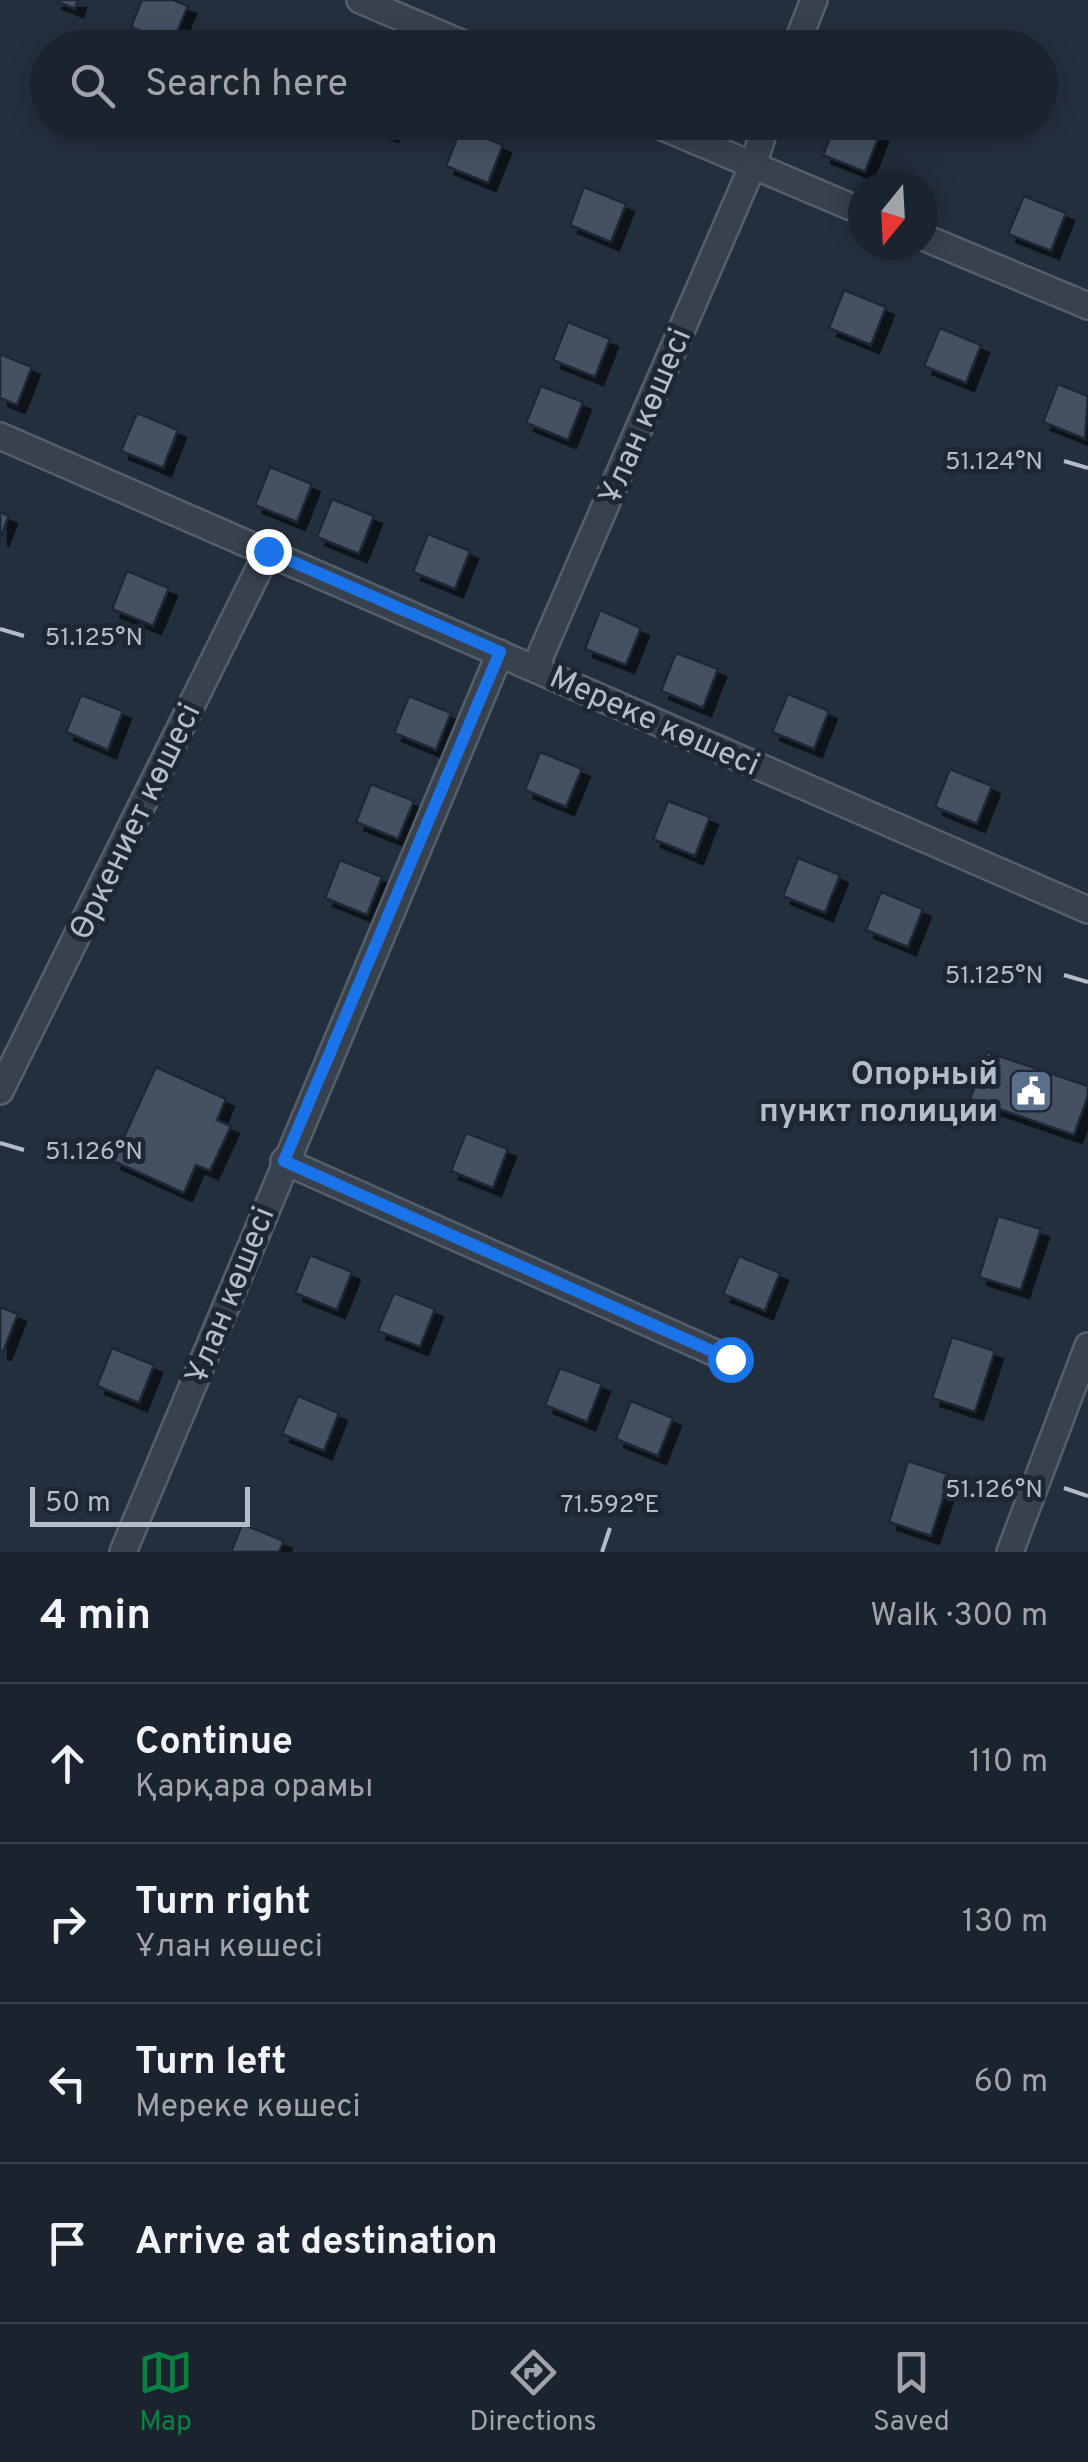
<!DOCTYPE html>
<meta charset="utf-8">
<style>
:root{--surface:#1b232e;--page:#282f3a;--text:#f1f3f6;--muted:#a0a4aa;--line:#39404a;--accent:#0b8043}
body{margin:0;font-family:Overpass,sans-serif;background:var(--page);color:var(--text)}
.compass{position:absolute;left:848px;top:170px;width:90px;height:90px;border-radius:50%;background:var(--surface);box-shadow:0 5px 25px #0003;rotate:198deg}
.scale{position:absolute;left:30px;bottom:25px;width:220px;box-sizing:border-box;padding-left:10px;border:5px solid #b4bcc9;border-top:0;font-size:28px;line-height:35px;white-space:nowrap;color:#b4bcc9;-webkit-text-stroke:8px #1d2633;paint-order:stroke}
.stop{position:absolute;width:30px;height:30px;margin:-22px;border:8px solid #1a73e8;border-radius:50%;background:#fff}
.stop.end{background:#1a73e8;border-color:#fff;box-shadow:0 2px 10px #0008}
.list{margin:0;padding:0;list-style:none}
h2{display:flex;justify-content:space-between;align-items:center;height:130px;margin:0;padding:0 40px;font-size:42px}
h2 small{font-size:32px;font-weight:400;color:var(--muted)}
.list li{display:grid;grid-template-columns:65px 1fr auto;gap:30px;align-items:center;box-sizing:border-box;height:160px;padding:0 40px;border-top:2px solid var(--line)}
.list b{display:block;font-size:38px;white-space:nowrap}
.list p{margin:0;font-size:32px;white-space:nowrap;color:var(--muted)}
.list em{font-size:32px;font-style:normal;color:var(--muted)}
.icon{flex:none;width:55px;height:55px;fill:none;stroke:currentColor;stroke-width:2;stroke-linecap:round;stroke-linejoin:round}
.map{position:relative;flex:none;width:1088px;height:1552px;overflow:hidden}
.search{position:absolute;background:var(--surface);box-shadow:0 5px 25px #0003;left:30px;right:30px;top:30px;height:110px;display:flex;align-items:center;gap:25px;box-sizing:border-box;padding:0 35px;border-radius:55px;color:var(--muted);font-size:38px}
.sheet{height:770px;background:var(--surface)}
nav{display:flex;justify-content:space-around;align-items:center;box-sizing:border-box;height:140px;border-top:2px solid var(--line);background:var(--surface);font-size:28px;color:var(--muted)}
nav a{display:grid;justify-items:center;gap:5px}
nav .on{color:var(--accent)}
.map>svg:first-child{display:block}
.building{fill:#455162;stroke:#1f2835;stroke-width:2.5;filter:url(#shadow)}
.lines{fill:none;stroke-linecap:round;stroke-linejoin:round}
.minor-casing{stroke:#565f6c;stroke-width:30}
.minor{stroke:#38414e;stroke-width:25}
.route{stroke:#1a73e8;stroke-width:12}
.ticks{fill:none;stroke:#b4bcc9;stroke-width:4}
.labels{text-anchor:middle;stroke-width:10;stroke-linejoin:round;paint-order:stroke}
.street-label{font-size:32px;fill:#b4bcc9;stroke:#1d2633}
.poi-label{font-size:32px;font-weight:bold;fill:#b4bcc9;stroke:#1d2633;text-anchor:end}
.ticks-label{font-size:25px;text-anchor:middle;fill:#b4bcc9;stroke:#1d2633;stroke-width:10;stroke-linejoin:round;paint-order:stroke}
</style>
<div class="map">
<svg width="1088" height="1552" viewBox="0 0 1088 1552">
<defs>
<filter id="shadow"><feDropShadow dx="8" dy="8" stdDeviation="0" flood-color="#0009"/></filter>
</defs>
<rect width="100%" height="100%" fill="#242f3e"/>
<!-- building -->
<g class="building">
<path d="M53,0h25l-3,9z"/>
<path d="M142,0h31l15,6 -16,38 -41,-17z"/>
<path d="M362,122h32l-4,12z"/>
<path d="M836,122h16l28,12 -15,38 -42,-17z"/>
<path d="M461,128l42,17 -15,38 -42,-17z"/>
<path d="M584,187l42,17 -15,38 -41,-17z"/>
<path d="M1024,196l42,17 -15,38 -43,-17z"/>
<path d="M844,290l42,17 -15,38 -42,-17z"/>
<path d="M568,322l42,17 -15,38 -42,-17z"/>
<path d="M940,328l41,17 -15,38 -42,-17z"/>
<path d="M0,354l32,13 -15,38 -17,-7z"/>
<path d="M1058,384l30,12 -3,43 -42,-17z"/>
<path d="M541,386l42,16 -15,38 -42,-17z"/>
<path d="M137,413l41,17 -15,38 -42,-17z"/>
<path d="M270,467l42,17 -15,38 -42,-17z"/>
<path d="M332,499l42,17 -15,38 -42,-17z"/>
<path d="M0,512l9,4 -9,23z"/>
<path d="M428,534l42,17 -15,38 -42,-17z"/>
<path d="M127,571l42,17 -16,38 -41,-17z"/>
<path d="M600,610l41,18 -15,37 -41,-16z"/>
<path d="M676,653l42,16 -15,39 -42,-17z"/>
<path d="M788,694l41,17 -15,38 -42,-17z"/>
<path d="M81,695l42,16 -15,39 -42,-18z"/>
<path d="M409,696l42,17 -15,37 -42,-17z"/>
<path d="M540,752l42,17 -16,38 -41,-17z"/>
<path d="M950,769l42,17 -15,38 -42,-17z"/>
<path d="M371,784l43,17 -16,38 -42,-17z"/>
<path d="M668,801l42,16 -15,39 -42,-17z"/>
<path d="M798,858l42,17 -15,38 -42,-17z"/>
<path d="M340,860l42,17 -15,38 -42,-17z"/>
<path d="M881,892l42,17 -15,38 -42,-17z"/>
<path d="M987,1052l101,34v10l-14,39 -104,-36z"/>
<path d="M156,1067l70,32 -9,21 14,6 -21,45 -14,-6 -12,28 -71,-32z"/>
<path d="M466,1133l42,16 -15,39 -42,-17z"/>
<path d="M998,1216l43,13 -20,61 -42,-13z"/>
<path d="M310,1255l42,17 -15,38 -42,-17z"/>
<path d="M739,1256l41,17 -15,38 -42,-17z"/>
<path d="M394,1293l41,16 -15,38 -42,-16z"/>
<path d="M0,1307l18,7 -15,38 -3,-1z"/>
<path d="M952,1337l43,14 -20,61 -43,-14z"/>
<path d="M112,1348l42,17 -15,38 -42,-17z"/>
<path d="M560,1368l42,16 -15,38 -42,-17z"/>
<path d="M298,1396l41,17 -15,38 -42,-17z"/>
<path d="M631,1401l42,17 -15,38 -42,-17z"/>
<path d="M908,1461l43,14 -20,61 -42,-14z"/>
<path d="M242,1524l42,17 -5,11h-48z"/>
</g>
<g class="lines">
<!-- minor casing -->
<g class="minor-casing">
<g id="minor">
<path d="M360,0l113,48"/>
<path d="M795,48l19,-48"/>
<path d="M651,122l212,90"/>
<path d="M923,237l165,69"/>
<path d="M0,436l1088,474"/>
<path d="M535,668l218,-503 14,-43"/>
<path d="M0,1091l268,-540"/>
<path d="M284,1161l445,198"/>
<path d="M123,1552l377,-899"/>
<path d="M1010,1552l78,-206"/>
</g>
</g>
<!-- minor -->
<use href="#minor" class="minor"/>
</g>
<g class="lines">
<!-- route -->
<path class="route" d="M268,551l232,101 -216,509 446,198"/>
</g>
<!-- ticks -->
<path class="ticks" d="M1064,461l24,7M0,629l24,7M1064,975l24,7M0,1143l24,7M1064,1488l24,8M602,1552l8,-24"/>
<!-- icons -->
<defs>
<g id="civic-square" transform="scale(2.25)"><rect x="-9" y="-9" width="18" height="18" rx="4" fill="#5c6f8a" stroke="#1d2633"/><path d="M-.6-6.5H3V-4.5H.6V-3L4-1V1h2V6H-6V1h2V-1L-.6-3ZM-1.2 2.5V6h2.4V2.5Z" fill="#fff"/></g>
</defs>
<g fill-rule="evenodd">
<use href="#civic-square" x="1031" y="1091"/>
</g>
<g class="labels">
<!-- street labels -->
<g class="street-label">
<text transform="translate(644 416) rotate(-67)" y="11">Ұлан көшесі</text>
<text transform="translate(655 720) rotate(24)" y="11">Мереке көшесі</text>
<text transform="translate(134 821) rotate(-64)" y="11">Өркениет көшесі</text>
<text transform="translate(229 1295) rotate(-68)" y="11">Ұлан көшесі</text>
</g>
<!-- poi labels -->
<g class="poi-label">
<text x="998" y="1084">Опорный<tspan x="998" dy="37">пункт полиции</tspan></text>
</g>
</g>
<g class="ticks-label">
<text x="994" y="469">51.124°N</text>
<text x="94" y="645">51.125°N</text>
<text x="994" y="983">51.125°N</text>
<text x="94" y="1159">51.126°N</text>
<text x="994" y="1497">51.126°N</text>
<text x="610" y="1512">71.592°E</text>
</g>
</svg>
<svg class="compass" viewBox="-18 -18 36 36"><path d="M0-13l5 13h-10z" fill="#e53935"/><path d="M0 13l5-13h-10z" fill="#a0a4aa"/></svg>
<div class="scale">50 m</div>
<div class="stop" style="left:730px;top:1359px"></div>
<div class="stop end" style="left:268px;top:551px"></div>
<div class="search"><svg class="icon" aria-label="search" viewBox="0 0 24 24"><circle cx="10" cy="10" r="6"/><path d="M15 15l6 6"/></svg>Search here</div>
</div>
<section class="sheet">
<h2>4 min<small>Walk · 300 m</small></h2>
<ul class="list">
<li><svg class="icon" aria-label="ahead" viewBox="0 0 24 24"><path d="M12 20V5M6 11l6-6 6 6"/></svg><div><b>Continue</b><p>Қарқара орамы</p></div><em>110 m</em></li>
<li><svg class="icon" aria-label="right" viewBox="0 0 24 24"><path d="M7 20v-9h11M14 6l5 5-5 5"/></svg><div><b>Turn right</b><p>Ұлан көшесі</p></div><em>130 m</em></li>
<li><svg class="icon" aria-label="left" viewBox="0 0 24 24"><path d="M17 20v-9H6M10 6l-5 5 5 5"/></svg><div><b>Turn left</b><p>Мереке көшесі</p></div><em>60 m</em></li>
<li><svg class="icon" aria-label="arrive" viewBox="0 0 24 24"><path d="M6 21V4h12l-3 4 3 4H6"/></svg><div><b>Arrive at destination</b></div></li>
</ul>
</section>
<nav>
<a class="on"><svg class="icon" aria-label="map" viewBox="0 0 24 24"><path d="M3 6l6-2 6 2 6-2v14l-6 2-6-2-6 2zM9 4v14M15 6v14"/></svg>Map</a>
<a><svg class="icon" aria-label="directions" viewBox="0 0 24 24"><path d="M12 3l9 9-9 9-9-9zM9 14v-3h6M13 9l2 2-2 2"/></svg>Directions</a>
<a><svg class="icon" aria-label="saved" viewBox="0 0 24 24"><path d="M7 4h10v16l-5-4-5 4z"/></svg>Saved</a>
</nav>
